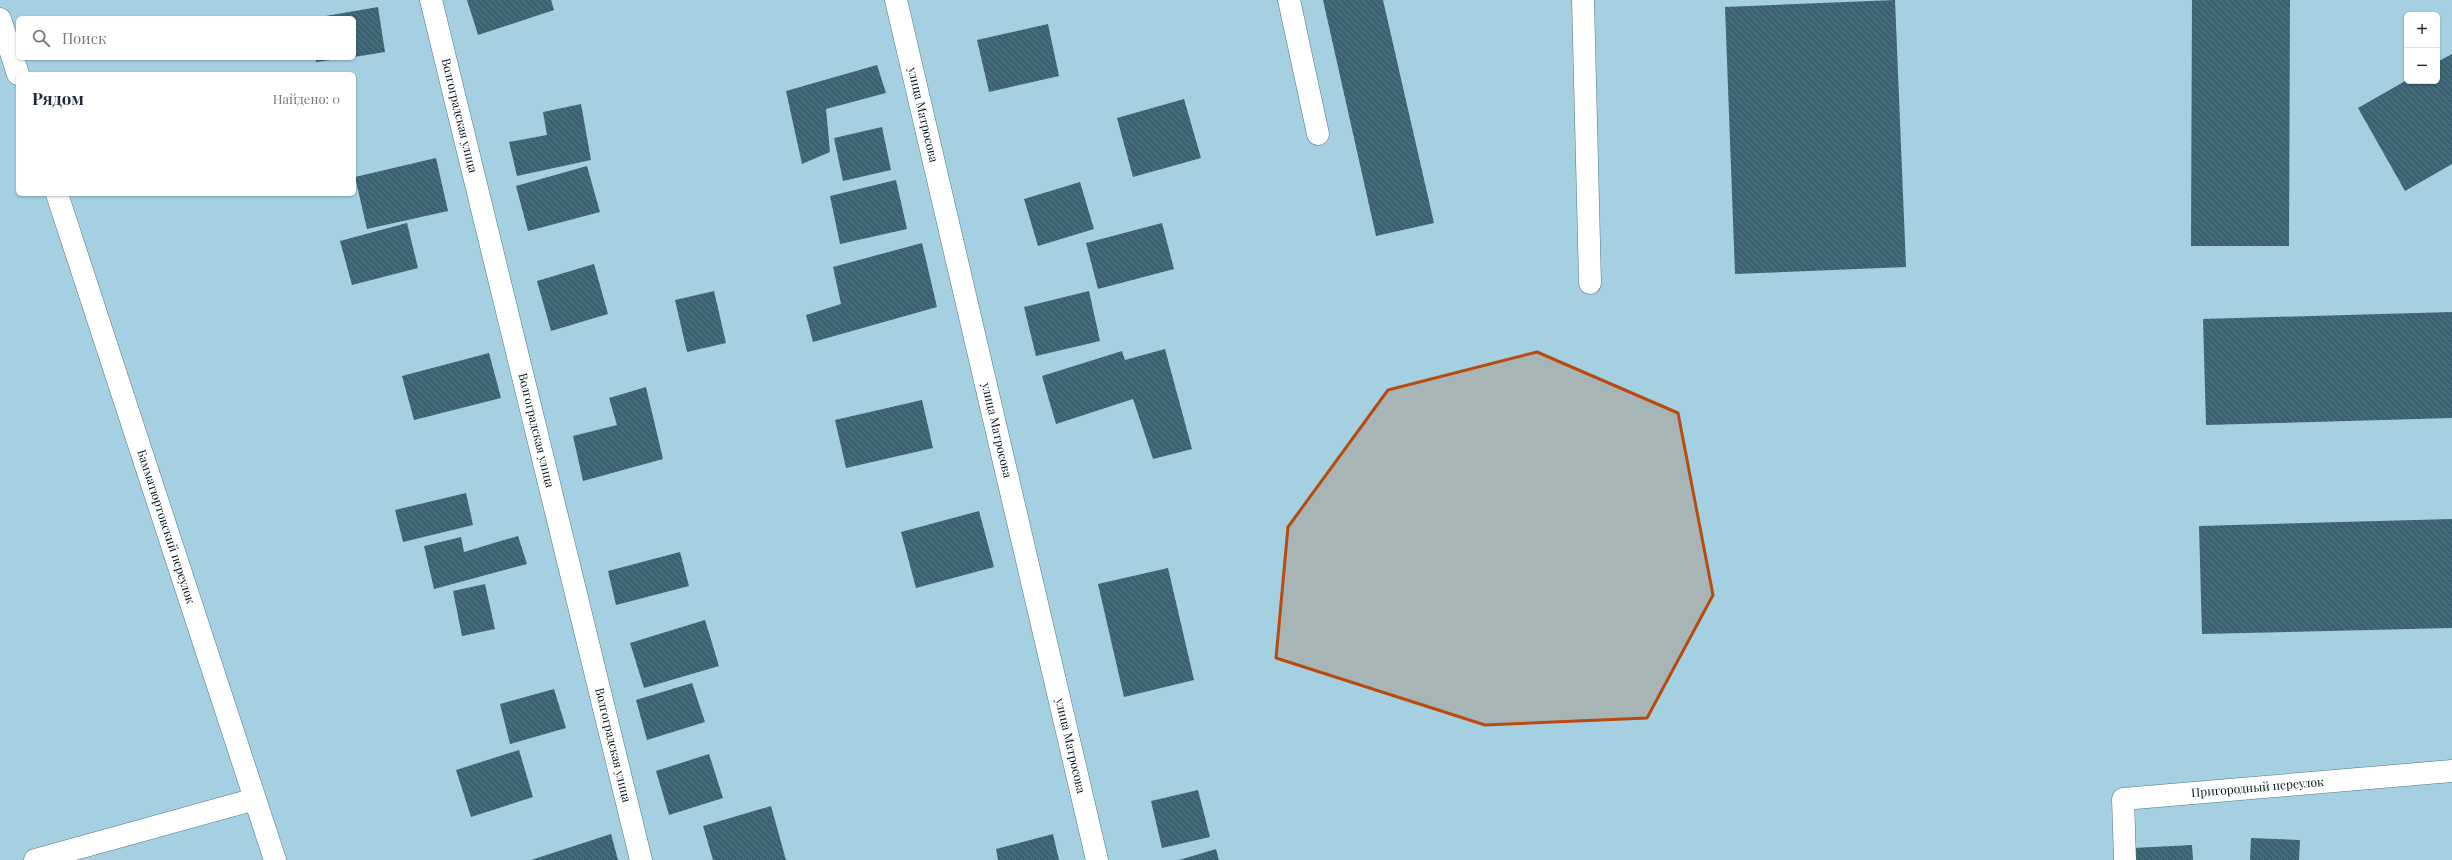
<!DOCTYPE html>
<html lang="ru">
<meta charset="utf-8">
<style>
:root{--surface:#fff;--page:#f6f6f7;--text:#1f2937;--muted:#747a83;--line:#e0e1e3}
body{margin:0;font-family:"Playfair Display",serif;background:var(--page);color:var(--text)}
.controls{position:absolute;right:12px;top:12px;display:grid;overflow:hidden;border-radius:6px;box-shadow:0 1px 3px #0004}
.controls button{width:36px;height:36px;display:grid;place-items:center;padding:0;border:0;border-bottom:1px solid var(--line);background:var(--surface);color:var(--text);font:20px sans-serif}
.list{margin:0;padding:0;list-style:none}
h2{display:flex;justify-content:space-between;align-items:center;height:52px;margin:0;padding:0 16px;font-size:17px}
h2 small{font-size:13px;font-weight:400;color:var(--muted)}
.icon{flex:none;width:22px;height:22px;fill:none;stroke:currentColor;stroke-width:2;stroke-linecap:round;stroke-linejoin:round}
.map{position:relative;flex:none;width:2452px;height:860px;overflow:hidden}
.search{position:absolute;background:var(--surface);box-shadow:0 1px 3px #0004;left:16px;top:16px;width:340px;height:44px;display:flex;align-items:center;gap:10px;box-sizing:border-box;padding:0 14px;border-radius:6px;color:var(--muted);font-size:15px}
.panel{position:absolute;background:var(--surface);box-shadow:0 1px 3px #0004;left:16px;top:72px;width:340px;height:124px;border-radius:6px}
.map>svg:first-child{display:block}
.building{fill:url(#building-back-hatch)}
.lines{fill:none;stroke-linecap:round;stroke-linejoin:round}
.minor-casing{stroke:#4d7787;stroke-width:23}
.minor{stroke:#fff;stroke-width:22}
.marked{fill:#ba4b0f;fill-opacity:0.2;stroke:#ba4b0f;stroke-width:3;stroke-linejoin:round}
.labels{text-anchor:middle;stroke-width:4;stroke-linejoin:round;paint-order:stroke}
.street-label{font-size:12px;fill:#04141a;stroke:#a4d0e2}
</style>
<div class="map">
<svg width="2452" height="860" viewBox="0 0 2452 860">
<defs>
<pattern id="building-back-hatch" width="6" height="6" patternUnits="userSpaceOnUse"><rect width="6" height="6" fill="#396272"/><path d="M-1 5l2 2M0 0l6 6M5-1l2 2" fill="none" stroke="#587884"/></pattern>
</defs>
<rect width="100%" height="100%" fill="#a4d0e2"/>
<!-- building -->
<g class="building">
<path d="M467,0h84l3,10 -76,25z"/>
<path d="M1323,0h60l51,223 -58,13z"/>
<path d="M1895,0l11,267 -171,7 -10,-267z"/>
<path d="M2192,0h98l-1,246h-98z"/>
<path d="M378,7l7,45 -31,5v-39h-40z"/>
<path d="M1048,24l11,52 -70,16 -12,-52z"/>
<path d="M2452,54v110l-47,27 -47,-83 49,-28 30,1v-19z"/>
<path d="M316,58h23v1l-23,3z"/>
<path d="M877,65l9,28 -60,16 4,43 -28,12 -16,-73z"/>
<path d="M1184,99l17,59 -68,19 -16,-59z"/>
<path d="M581,104l10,56 -74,16 -8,-34 38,-7 -4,-23z"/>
<path d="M882,127l9,43 -48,11 -9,-43z"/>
<path d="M436,158l12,53 -81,18 -12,-52z"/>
<path d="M587,166l13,46 -72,19 -12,-45z"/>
<path d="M896,180l11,49 -67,15 -10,-48z"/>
<path d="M1080,182l14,47 -56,17 -14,-47z"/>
<path d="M407,223l11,45 -66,17 -12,-44z"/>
<path d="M1162,223l12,46 -76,20 -12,-46z"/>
<path d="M922,243l15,64 -124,35 -7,-27 35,-11 -8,-37z"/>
<path d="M594,264l14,50 -57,17 -14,-50z"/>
<path d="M714,291l12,52 -39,9 -12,-52z"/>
<path d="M1089,291l11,50 -64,15 -12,-49z"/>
<path d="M2452,312v106l-246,7 -3,-106z"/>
<path d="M1165,349l27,100 -39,10 -20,-60 -77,25 -14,-48 80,-25 3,9z"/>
<path d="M489,353l12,45 -87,22 -12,-44z"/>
<path d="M646,387l17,72 -80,22 -10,-45 44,-11 -8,-27z"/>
<path d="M922,400l11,48 -87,20 -11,-48z"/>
<path d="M466,493l7,32 -70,17 -8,-32z"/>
<path d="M979,511l15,56 -78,21 -15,-56z"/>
<path d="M2452,519v109l-250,6 -3,-108z"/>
<path d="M518,536l9,28 -93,25 -10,-43 37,-9 3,15z"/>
<path d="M680,552l9,34 -73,19 -8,-34z"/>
<path d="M1168,568l26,112 -70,17 -26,-113z"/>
<path d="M485,584l10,45 -33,7 -9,-45z"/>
<path d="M705,620l14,46 -75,22 -14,-45z"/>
<path d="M692,683l13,39 -58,18 -11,-40z"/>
<path d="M554,689l12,39 -56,16 -10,-40z"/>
<path d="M519,750l14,47 -62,20 -15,-47z"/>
<path d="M709,754l14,44 -54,17 -13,-44z"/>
<path d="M1198,790l12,47 -48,11 -11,-47z"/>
<path d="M771,806l15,54h-73l-10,-34z"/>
<path d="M611,834l7,26h-87z"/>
<path d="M1053,834l6,26h-61l-2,-11z"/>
<path d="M2251,838l49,2 -1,20h-49z"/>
<path d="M2192,845l1,15h-59l-1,-12z"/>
<path d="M1216,849l3,11h-40z"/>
</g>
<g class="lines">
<!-- minor casing -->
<g class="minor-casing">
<g id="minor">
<path id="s1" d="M431,0l210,860"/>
<path id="s2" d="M896,0l201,860"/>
<path d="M1289,0l29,134"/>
<path d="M1583,0l7,283"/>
<path d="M0,19l18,55"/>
<path id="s3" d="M57,194l218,666"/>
<path d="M35,860l220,-61"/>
<path id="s4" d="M2125,860l-2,-61 329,-28"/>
</g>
</g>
<!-- minor -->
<use href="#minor" class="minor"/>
</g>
<!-- marked area -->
<path class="marked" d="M1537,352l141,61 35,182 -66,123 -162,7 -209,-67 12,-131 100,-137z"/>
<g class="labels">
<!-- street labels -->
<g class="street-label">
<text dy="4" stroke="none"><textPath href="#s2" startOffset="118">улица Матросова</textPath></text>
<text dy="4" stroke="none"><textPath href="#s1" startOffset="119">Волгоградская улица</textPath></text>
<text dy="4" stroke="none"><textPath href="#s1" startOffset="443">Волгоградская улица</textPath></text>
<text dy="4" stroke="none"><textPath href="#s2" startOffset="442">улица Матросова</textPath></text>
<text dy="4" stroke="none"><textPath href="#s3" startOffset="350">Бамматюртовский переулок</textPath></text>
<text dy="4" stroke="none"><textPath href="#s1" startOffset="767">Волгоградская улица</textPath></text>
<text dy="4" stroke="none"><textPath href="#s2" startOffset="766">улица Матросова</textPath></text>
<text dy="4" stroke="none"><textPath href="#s4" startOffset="196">Пригородный переулок</textPath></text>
</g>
</g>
</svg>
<div class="controls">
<button>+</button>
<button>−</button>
</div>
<div class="search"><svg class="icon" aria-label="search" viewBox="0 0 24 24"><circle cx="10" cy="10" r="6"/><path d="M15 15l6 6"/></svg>Поиск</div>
<section class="panel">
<h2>Рядом<small>Найдено: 0</small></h2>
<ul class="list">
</ul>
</section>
</div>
